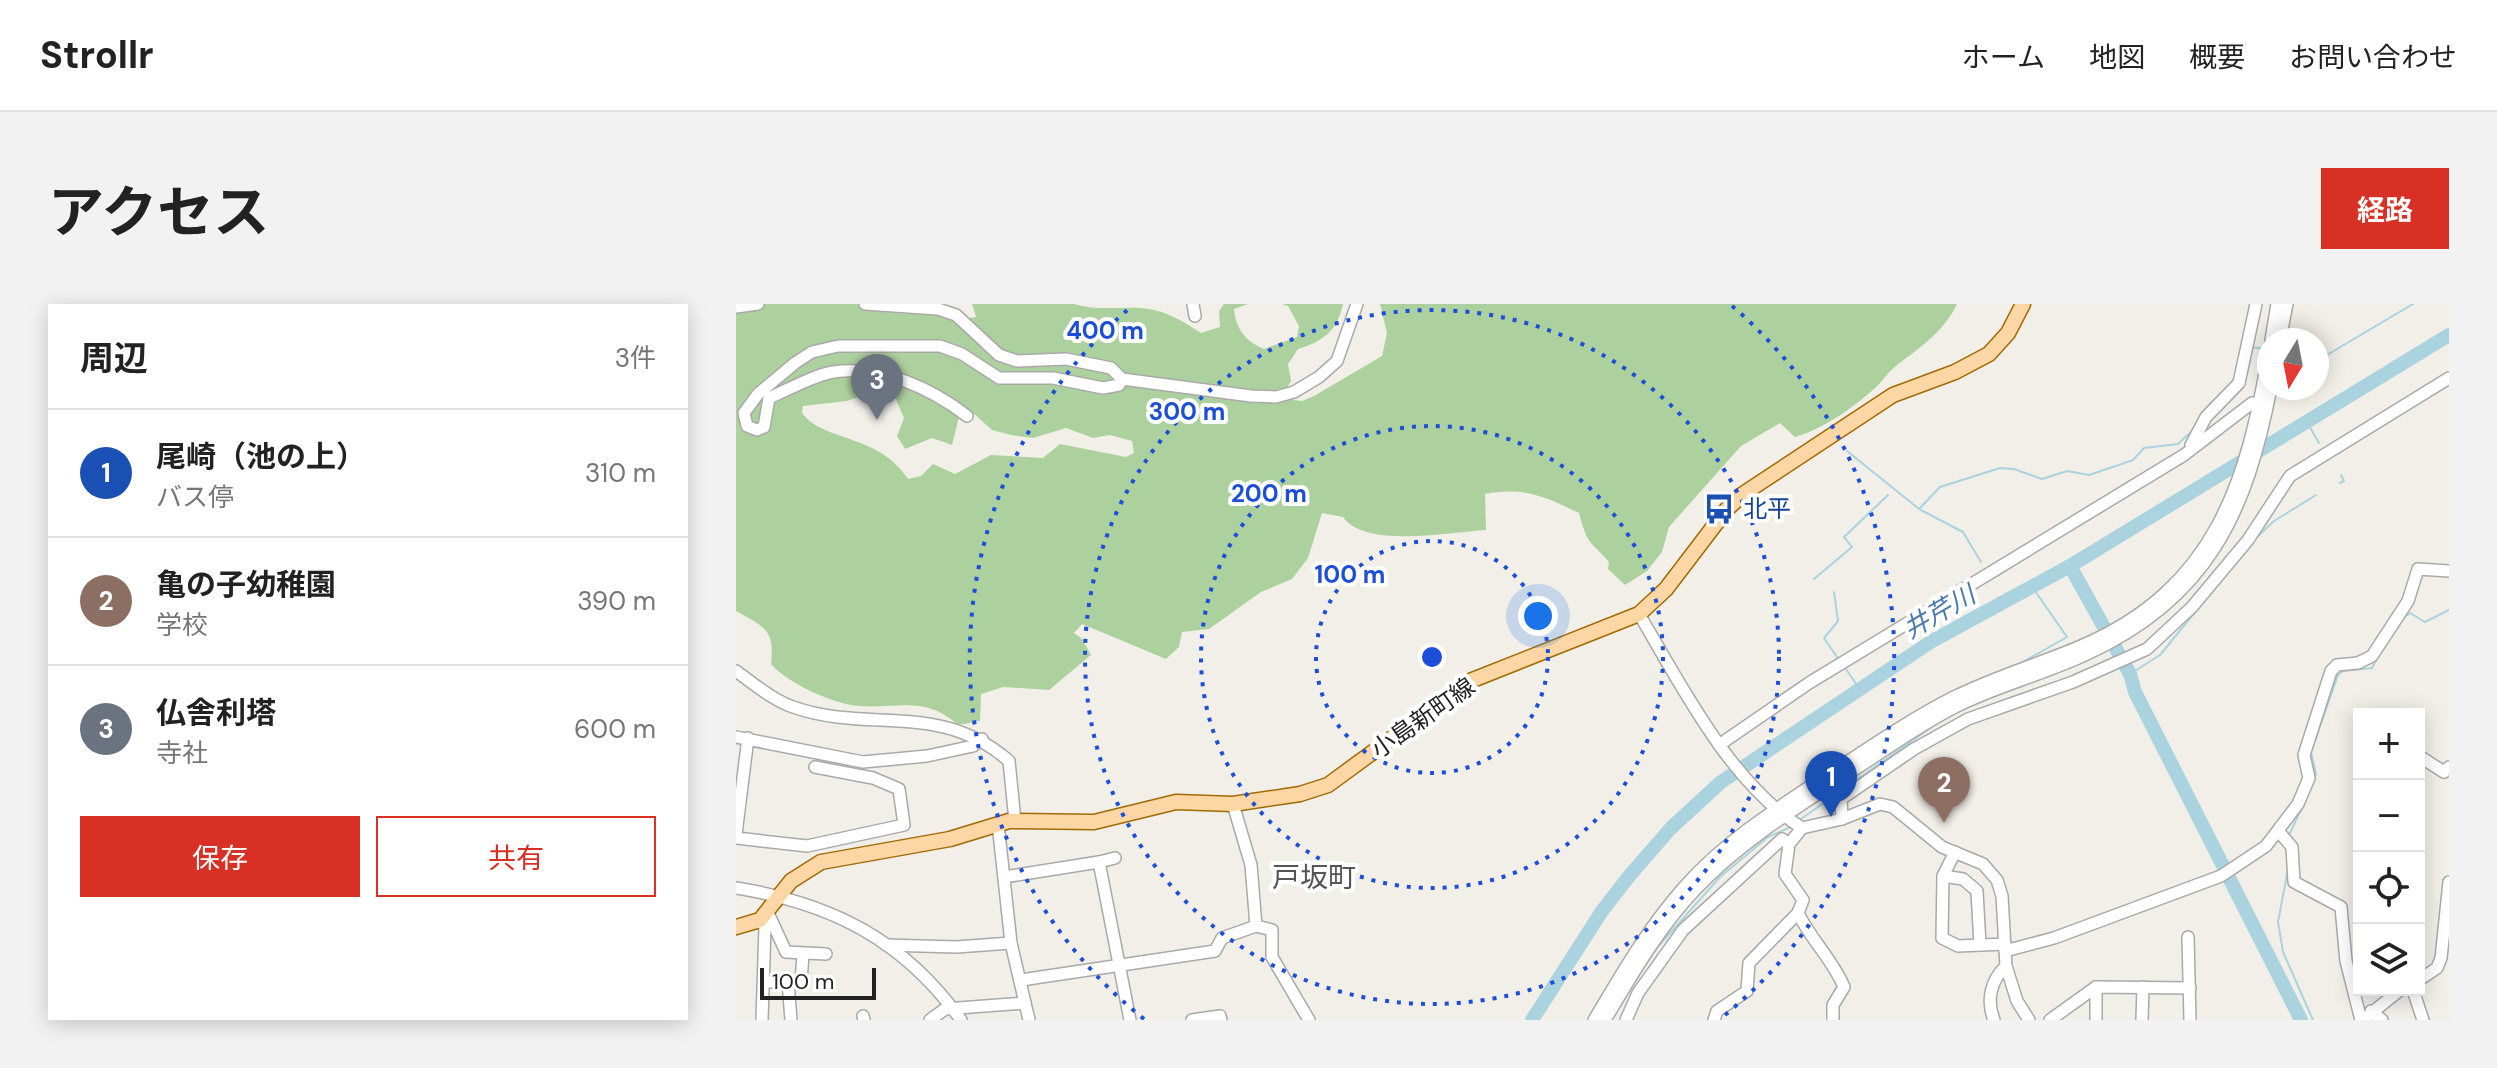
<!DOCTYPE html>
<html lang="ja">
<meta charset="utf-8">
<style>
:root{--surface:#fff;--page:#f2f2f2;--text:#222;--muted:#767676;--line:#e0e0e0;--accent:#d93025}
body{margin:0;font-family:"DM Sans","Noto Sans JP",sans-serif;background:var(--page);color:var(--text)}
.controls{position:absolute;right:24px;bottom:24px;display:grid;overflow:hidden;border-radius:0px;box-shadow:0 4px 20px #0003}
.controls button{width:72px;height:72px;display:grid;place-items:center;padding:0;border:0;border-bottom:2px solid var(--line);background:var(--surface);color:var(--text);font:40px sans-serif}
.compass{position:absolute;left:1521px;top:24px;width:72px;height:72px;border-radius:50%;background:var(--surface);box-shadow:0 4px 20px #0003;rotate:190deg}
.scale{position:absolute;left:24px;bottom:20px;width:116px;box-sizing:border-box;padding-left:8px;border:4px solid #222;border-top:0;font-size:22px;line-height:28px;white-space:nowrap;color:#222;-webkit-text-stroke:6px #fff;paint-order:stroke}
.you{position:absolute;left:802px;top:312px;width:28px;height:28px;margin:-20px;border:6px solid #fff;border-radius:50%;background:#1a73e8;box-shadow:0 0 0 12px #1a73e833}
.badge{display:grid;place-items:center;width:52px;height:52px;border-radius:50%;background:var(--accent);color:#fff;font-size:26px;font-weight:700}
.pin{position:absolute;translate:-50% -66px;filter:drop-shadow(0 2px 4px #0008)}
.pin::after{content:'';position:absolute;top:42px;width:28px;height:24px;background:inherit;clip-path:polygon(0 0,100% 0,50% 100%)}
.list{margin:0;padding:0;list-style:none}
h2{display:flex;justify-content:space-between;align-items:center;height:104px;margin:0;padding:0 32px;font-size:34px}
h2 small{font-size:26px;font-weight:400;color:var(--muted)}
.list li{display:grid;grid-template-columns:52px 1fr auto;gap:24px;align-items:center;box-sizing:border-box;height:128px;padding:0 32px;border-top:2px solid var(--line)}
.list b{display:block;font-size:30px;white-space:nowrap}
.list p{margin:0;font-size:26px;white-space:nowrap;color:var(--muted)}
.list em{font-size:26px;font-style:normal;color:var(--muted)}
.actions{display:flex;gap:16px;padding:24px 32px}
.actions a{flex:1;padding:18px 0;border:2px solid var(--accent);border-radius:0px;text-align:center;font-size:28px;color:var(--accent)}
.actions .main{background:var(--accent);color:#fff}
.icon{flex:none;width:44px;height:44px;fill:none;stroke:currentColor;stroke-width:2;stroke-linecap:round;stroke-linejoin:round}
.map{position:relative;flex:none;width:1713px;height:716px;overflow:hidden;border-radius:0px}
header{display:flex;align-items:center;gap:48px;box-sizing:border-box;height:112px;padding:0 40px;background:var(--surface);border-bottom:2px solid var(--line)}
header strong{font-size:38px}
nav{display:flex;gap:44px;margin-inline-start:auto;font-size:28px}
.intro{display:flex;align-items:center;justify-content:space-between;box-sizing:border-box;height:192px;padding:0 48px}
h1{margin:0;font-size:56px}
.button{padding:20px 36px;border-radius:0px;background:var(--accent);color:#fff;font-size:28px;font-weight:700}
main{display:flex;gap:48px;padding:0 48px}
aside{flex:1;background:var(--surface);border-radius:0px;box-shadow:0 4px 20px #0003}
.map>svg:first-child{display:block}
.forest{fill:#add19e;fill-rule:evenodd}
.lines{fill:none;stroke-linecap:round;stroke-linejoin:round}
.stream{stroke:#aad3df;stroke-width:2}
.river{stroke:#aad3df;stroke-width:14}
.minor-casing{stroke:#a9a9a9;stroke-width:14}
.major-casing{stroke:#a06b00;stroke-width:17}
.minor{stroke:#fff;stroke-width:11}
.major{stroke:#fcd6a4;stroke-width:14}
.ring{fill:none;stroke:#1d4ed8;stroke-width:4;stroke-dasharray:4 8}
.labels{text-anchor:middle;stroke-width:8;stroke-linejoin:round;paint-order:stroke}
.transit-label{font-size:24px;fill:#164399;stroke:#fff;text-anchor:start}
.street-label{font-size:24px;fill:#222;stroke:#fff}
.water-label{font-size:26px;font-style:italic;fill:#4a7aab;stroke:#fff}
.quarter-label{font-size:28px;fill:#555;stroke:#fff}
.centre{fill:#1d4ed8;stroke:#fff;stroke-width:4}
.ring-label{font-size:24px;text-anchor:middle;font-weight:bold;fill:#1d4ed8;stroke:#fff;stroke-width:8;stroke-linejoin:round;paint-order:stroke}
</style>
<header>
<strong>Strollr</strong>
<nav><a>ホーム</a><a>地図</a><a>概要</a><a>お問い合わせ</a></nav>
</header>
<div class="intro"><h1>アクセス</h1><a class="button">経路</a></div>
<main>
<aside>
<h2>周辺<small>3件</small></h2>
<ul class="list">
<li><span class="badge" style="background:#1a4fb4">1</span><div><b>尾崎（池の上）</b><p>バス停</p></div><em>310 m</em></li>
<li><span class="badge" style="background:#8d6e63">2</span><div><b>亀の子幼稚園</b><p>学校</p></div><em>390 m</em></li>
<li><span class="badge" style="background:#6b7280">3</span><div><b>仏舎利塔</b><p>寺社</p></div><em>600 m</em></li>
</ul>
<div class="actions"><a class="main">保存</a><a>共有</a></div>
</aside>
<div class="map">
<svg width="1713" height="716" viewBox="0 0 1713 716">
<rect width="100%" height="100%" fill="#f2efe9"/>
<!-- forest -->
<path class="forest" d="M0,0h146l-6,6c21,5 39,3 60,5 16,0 22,5 40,2l-4,-13h102c25,8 50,1 75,5 19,3 37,14 52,24l19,-6 -1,-16 5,-7h24l-14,5c2,20 11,32 30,40l33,-12 2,-11 -11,-20 -6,-2h61c-6,27 -19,37 -45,45l-10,15 3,17 -10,17 21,3 12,-5 68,-40 5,-23 -7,-29h577c-14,29 -37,43 -61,62 -8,6 -13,15 -21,22 -22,20 -52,41 -80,49l-15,-14 -39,23 -72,81 -7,25 -15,19 -22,14 -17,-16 1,-7c-21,-24 -21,-16 -30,-49 -36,-17 -53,-26 -94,-19l1,36c-37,2 -120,19 -143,-13l-21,-4 -14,45 -16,21 -31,13 -52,37 -27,3 -3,15 -13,12 -84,-35 -8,9 8,6 9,16 -42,35 -46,-3 -22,7 -1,27 -22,4c-33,-30 -60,-16 -99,-19 -26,-2 -72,-23 -88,-42 4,-35 -7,-37 -35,-53zM141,86l18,7 9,21 -7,18 8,13 27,-11 20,7 7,-28 12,-6 21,19 19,5 22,3 33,-10 27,10 17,-3 22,6 2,12 -8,4 -66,-13 -17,14 -52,-3 -36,19 -22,-10 -12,12 -13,3c-30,-46 -85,-37 -106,-66l1,-7 44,-5z"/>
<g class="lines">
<!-- stream -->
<g class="stream">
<path d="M1515,43l13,2"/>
<path d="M1581,52l10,-1 86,-51"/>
<path d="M1571,118l12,21"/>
<path d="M1111,147l72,58 21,-22 60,-19 14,1 28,10 25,-8 22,4 44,-15 11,-12 34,-4 14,-13"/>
<path d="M1604,179l4,-2 -3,-6"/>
<path d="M1185,206l42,22 18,30"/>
<path d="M1519,235l19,-18 42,-26"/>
<path d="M1078,275l38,-32 -8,-10 44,-42"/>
<path d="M1098,288l4,29 -14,17 15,22"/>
<path d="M1666,315l8,-6 15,9 24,-12"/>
<path d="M1287,358l44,-25 -36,-52"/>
<path d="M1109,364l14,20"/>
<path d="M1394,370l30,-19 45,-55"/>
<path d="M1577,476l3,-6 -5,-22 27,-77 5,-4 29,-3 5,-10"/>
<path d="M1065,515l142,-100"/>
<path d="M1553,531l16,-34"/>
<path d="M1552,565l-10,53 5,30 30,68"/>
<path d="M918,647l66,-74 48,-40 25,-11"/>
</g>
<!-- river -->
<g class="river">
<path d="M1334,262l60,108 5,18 166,328"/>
<path d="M796,716l70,-109 28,-36 41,-47 50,-46 211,-141 138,-75 379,-231"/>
</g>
<!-- minor casing -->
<g class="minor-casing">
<g id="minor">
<path d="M129,0l73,5 18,6 43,40 18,6 49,-2 45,9 11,11 -3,6 -16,3 -50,-10h-54l-37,-24 -22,-8h-102l-26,6 -17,11 -37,31 -14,19 3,13 10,4 7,-3 5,-29c20,-9 43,-22 64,-26 48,-7 98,16 134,44"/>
<path d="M457,0l2,12"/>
<path d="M0,3l22,-3"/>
<path d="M1535,36l6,-36"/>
<path d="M1544,36l7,-36"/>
<path d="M386,75l129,17 25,1 18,-5 25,-15 18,-16 20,-57"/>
<path d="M1455,141l15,-28 33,-34 17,-79"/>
<path d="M903,310c42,71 91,169 163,214l40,-9 38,-15 13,3 49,40 41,17 14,16 5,16 4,70 11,35 12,19"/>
<path d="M0,367c18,13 37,29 57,36 77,27 146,-7 216,54l6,60"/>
<path d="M0,433l127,25 64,-6 46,-10 9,-7"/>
<path d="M983,441l90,-62 375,-228 68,-52"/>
<path d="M1683,459l3,-5 22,14 5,-5"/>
<path d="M497,500l18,61 5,61"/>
<path d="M1106,515l-1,-20 73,-50 54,-30 105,-37 74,-33 45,-42 56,-67 42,-64 159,-98"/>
<path d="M262,520l13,119 18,77"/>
<path d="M1543,528l13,15 2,35 47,25 5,54 15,59"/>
<path d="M0,530l12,-96"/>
<path d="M0,534l71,8 97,-21 -5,-36 -26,-11 -58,-11"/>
<path d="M1219,548l-12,24 -1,62 16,8 47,-2"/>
<path d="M379,554l-16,4 31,158"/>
<path d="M1207,572l20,3 14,12 3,54"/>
<path d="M268,573l95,-15"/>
<path d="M0,584c95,15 168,52 225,132"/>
<path d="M32,609l18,39 40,2"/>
<path d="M1062,609c13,27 35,47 46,74l-11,18v15"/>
<path d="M24,616l5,7 -3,93"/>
<path d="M1452,633l2,83"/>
<path d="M150,641l70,2 55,-4"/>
<path d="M1269,647l49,-13 167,-62 45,-30 32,-42 11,-26 -5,-23 27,-84 6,-6 21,-2 14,-7 36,-55 10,-32 31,2"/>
<path d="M285,676l194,-29 7,-13 34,-12 16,4v27l37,63"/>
<path d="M1683,676l18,-12 4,-10 8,-76"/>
<path d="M65,677l2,-26"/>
<path d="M28,678h24l3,38"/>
<path d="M1677,686l10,30"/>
<path d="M1635,707l11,9"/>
<path d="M127,712l1,4"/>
<path d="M194,716l15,-11 80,-6"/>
<path d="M456,716l28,-4 1,4"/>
<path d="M858,716c28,-47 55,-94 92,-135 40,-45 93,-78 143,-111 40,-26 80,-54 123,-76 42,-21 87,-34 129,-52 135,-58 165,-163 188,-295"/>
<path d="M869,716c27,-45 53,-91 90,-130 46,-49 103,-83 159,-120 34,-22 67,-46 103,-64 42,-21 88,-32 130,-52 121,-55 160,-142 184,-266"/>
<path d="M890,716l12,-27 45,-63 99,-91 7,5"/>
<path d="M978,716l3,-9 30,-20 2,-28 49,-50 5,-13 -18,-26 4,-30 13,-16"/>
<path d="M1258,716c-8,-20 -3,-40 12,-54"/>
<path d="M1314,716l46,-33 94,1"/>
<path d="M1360,716v-33"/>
<path d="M1406,716l1,-33"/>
<path d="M1627,716l37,-30"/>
</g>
</g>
<!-- major casing -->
<g class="major-casing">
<path id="major" d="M0,623l24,-7 31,-39 30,-19 129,-23 59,-18 85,1 82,-20 57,2 67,-10 28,-9 142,-104 169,-67 27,-25 61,-80 16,-15 150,-99 62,-23 34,-18 19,-21 15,-29"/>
</g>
<!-- minor -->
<use href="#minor" class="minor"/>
<!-- major -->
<use href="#major" class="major"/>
</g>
<!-- distance rings -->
<g class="ring">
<circle cx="696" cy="353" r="116"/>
<circle cx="696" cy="353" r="231"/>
<circle cx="696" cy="353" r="347"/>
<path d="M408 715A462 462 0 0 1 396 2M996 2A462 462 0 0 1 984 715"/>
</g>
<!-- icons -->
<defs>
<g id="bus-bare" transform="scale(2.4)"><path d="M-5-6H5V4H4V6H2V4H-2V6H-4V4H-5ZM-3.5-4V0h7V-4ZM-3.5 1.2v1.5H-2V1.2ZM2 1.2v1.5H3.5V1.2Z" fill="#1a4fb4" stroke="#fff" stroke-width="2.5" paint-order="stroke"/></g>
</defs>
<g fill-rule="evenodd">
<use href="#bus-bare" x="983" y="205"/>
</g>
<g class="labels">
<!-- transit labels -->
<g class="transit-label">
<text x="1007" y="213">北平</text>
</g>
<!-- street labels -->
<g class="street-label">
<text transform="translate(687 414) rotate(-35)" y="8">小島新町線</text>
</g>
<!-- water labels -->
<g class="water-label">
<text transform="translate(1203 308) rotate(-30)" y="9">井芹川</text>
</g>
<!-- quarter labels -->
<g class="quarter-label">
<text x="578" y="583">戸坂町</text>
</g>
</g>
<circle cx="696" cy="353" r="12" class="centre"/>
<g class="ring-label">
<text x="369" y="35">400 m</text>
<text x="451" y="116">300 m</text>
<text x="533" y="198">200 m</text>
<text x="614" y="279">100 m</text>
</g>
</svg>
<div class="controls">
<button>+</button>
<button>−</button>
<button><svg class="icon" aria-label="locate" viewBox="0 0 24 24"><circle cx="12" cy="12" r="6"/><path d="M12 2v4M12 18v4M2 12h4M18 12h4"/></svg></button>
<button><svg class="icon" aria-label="layers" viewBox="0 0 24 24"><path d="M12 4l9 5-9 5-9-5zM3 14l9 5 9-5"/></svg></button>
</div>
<svg class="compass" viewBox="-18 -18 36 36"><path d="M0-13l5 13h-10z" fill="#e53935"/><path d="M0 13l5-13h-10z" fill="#767676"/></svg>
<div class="scale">100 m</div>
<div class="you"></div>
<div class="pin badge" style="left:1095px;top:513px;background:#1a4fb4">1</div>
<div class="pin badge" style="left:1208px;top:519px;background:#8d6e63">2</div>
<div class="pin badge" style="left:141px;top:116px;background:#6b7280">3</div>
</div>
</main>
